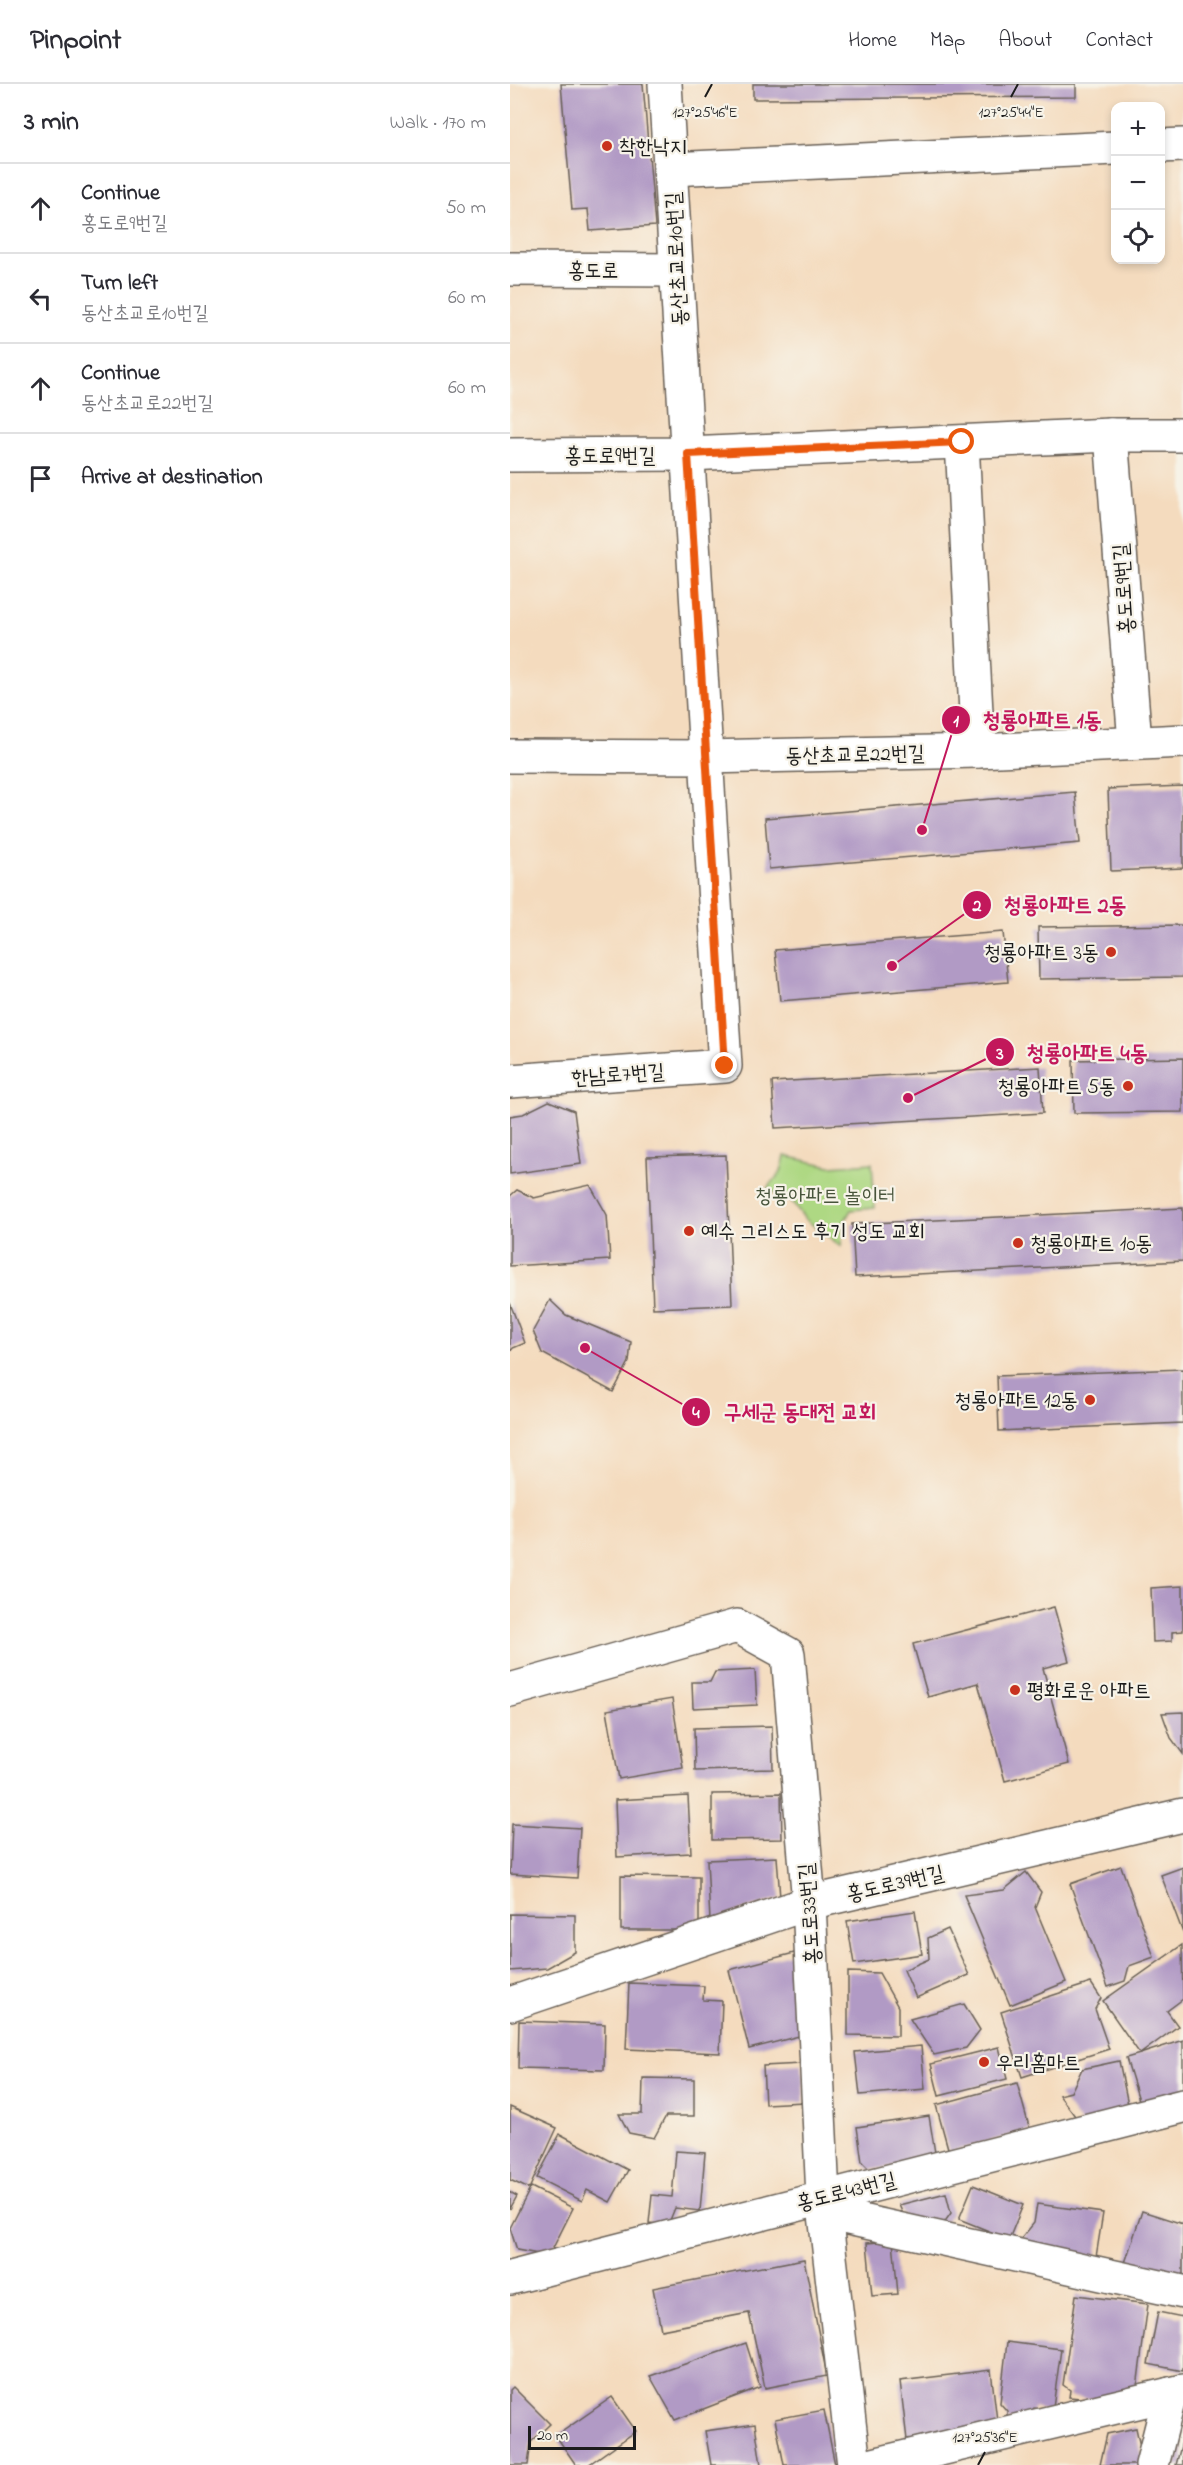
<!DOCTYPE html>
<meta charset="utf-8">
<style>
:root{--surface:#fff;--page:#f2f2f3;--text:#2b2b33;--muted:#7c7c81;--line:#e1e1e2}
body{margin:0;font-family:"Indie Flower","Poor Story",sans-serif;background:var(--page);color:var(--text)}
.controls{position:absolute;right:18px;top:18px;display:grid;overflow:hidden;border-radius:12px;box-shadow:0 3px 9px #0003}
.controls button{width:54px;height:54px;display:grid;place-items:center;padding:0;border:0;border-bottom:2px solid var(--line);background:var(--surface);color:var(--text);font:30px sans-serif}
.scale{position:absolute;left:18px;bottom:15px;width:108px;box-sizing:border-box;padding-left:6px;border:3px solid #1c1c1c;border-top:0;font-size:16px;line-height:21px;white-space:nowrap;color:#1c1c1c;-webkit-text-stroke:4px #f7f3e8;paint-order:stroke}
.stop{position:absolute;width:18px;height:18px;margin:-14px;border:4px solid #ea580c;border-radius:50%;background:#fff}
.stop.end{background:#ea580c;border-color:#fff;box-shadow:0 2px 6px #0008}
.list{margin:0;padding:0;list-style:none}
h2{display:flex;justify-content:space-between;align-items:center;height:78px;margin:0;padding:0 24px;font-size:26px}
h2 small{font-size:20px;font-weight:400;color:var(--muted)}
.list li{display:grid;grid-template-columns:39px 1fr auto;gap:18px;align-items:center;box-sizing:border-box;height:90px;padding:0 24px;border-top:2px solid var(--line)}
.list b{display:block;font-size:22px;white-space:nowrap}
.list p{margin:0;font-size:20px;white-space:nowrap;color:var(--muted)}
.list em{font-size:20px;font-style:normal;color:var(--muted)}
.icon{flex:none;width:33px;height:33px;fill:none;stroke:currentColor;stroke-width:2;stroke-linecap:round;stroke-linejoin:round}
.map{position:relative;flex:none;width:673px;height:2381px;overflow:hidden}
header{display:flex;align-items:center;gap:36px;box-sizing:border-box;height:84px;padding:0 30px;background:var(--surface);border-bottom:2px solid var(--line)}
header strong{font-size:28px}
nav{display:flex;gap:33px;margin-inline-start:auto;font-size:21px}
main{display:flex}
aside{flex:1;background:var(--surface)}
.map>svg:first-child{display:block}
.green{fill:#aed883;stroke:#657a50;stroke-width:1.5}
.building{fill:#b19ac5}
.lines{fill:none;stroke-linecap:round;stroke-linejoin:round}
.minor-casing{stroke:#685f55;stroke-width:36}
.minor{stroke:#fff;stroke-width:33}
.route{stroke:#ea580c;stroke-width:8}
.ticks{fill:none;stroke:#1c1c1c;stroke-width:2}
.poi-dot{fill:#c8321e;stroke:#f7f3e8;stroke-width:2}
.labels{text-anchor:middle;stroke-width:4.5;stroke-linejoin:round;paint-order:stroke}
.poi-label{font-size:21px;fill:#1c1c1c;stroke:#f7f3e8;text-anchor:start}
.street-label{font-size:21px;fill:#1c1c1c;stroke:#f7f3e8}
.park-label{font-size:21px;fill:#48543b;stroke:#f7f3e8}
.ticks-label{font-size:15px;text-anchor:middle;fill:#1c1c1c;stroke:#f7f3e8;stroke-width:4.5;stroke-linejoin:round;paint-order:stroke}
.leader{fill:none;stroke:#c2185b;stroke-width:2}
.callout-dot{fill:#c2185b;stroke:#f7f3e8;stroke-width:2}
.mark-label{font-size:18px;text-anchor:middle;font-weight:bold;fill:#fff}
.callout-label{font-size:22px;text-anchor:middle;font-weight:bold;fill:#c2185b;stroke:#f7f3e8;stroke-width:4.5;stroke-linejoin:round;paint-order:stroke}
</style>
<header>
<strong>Pinpoint</strong>
<nav><a>Home</a><a>Map</a><a>About</a><a>Contact</a></nav>
</header>
<main>
<aside>
<h2>3 min<small>Walk · 170 m</small></h2>
<ul class="list">
<li><svg class="icon" aria-label="ahead" viewBox="0 0 24 24"><path d="M12 20V5M6 11l6-6 6 6"/></svg><div><b>Continue</b><p>홍도로9번길</p></div><em>50 m</em></li>
<li><svg class="icon" aria-label="left" viewBox="0 0 24 24"><path d="M17 20v-9H6M10 6l-5 5 5 5"/></svg><div><b>Turn left</b><p>동산초교로10번길</p></div><em>60 m</em></li>
<li><svg class="icon" aria-label="ahead" viewBox="0 0 24 24"><path d="M12 20V5M6 11l6-6 6 6"/></svg><div><b>Continue</b><p>동산초교로22번길</p></div><em>60 m</em></li>
<li><svg class="icon" aria-label="arrive" viewBox="0 0 24 24"><path d="M6 21V4h12l-3 4 3 4H6"/></svg><div><b>Arrive at destination</b></div></li>
</ul>
</aside>
<div class="map">
<svg width="673" height="2381" viewBox="0 0 673 2381">
<rect width="100%" height="100%" fill="#f7f3e8"/>
<filter id="ink" filterUnits="userSpaceOnUse"><feTurbulence type="fractalNoise" baseFrequency=".0167" numOctaves="2"/><feDisplacementMap in="SourceGraphic" scale="12" xChannelSelector="R" yChannelSelector="G"/><feConvolveMatrix kernelMatrix="1 2 1 2 8 2 1 2 1" color-interpolation-filters="sRGB"/></filter>
<filter id="wash" filterUnits="userSpaceOnUse"><feTurbulence type="fractalNoise" baseFrequency=".008" numOctaves="4" result="noise"/><feDisplacementMap in="SourceGraphic" scale="24" xChannelSelector="R" yChannelSelector="G"/><feGaussianBlur stdDeviation="1.35" result="paint"/><feColorMatrix in="noise" values="0 0 0 0 0 0 0 0 0 0 0 0 0 0 0 0 0 1.4 0 .05"/><feComposite in="paint" operator="in"/></filter>
<g filter="url(#wash)">
<rect width="100%" height="100%" fill="#f4dbbe"/>
<!-- green -->
<path class="green" d="M275,1072l45,10 42,-3 3,45 -24,2 -8,14 -2,22 -36,-27 -16,-21 -23,-8 15,-18z"/>
<g id="blocks">
<!-- building -->
<g class="building">
<path d="M51,0h82l12,142 -65,5 -2,-22 -16,1z"/>
<path d="M243,0h323v13l-323,2z"/>
<path d="M673,702v82l-72,3 -3,-82z"/>
<path d="M565,708l5,51 -311,26 -4,-51z"/>
<path d="M673,841v52l-144,2 -1,-52z"/>
<path d="M493,848l5,50 -228,19 -5,-51z"/>
<path d="M673,974v54l-109,1 -1,-53z"/>
<path d="M530,983l3,46 -268,15 -3,-46z"/>
<path d="M39,1017l25,10 7,53 -71,10v-58l13,-2z"/>
<path d="M216,1071l6,150 -79,3 -6,-151z"/>
<path d="M80,1101l17,30 3,45 -100,6v-70l7,-6 17,8z"/>
<path d="M673,1124v53l-328,16 -3,-53z"/>
<path d="M40,1216l16,15 65,27 -2,20 -16,30 -71,-39 -9,-22z"/>
<path d="M0,1219l15,40 -12,5 -3,4z"/>
<path d="M673,1285v54l-184,8 -2,-55z"/>
<path d="M673,1502v45l-11,1v9l-19,1 -2,-54z"/>
<path d="M544,1523l15,54 -26,7 26,96 -64,17 -27,-98 -50,14 -15,-53z"/>
<path d="M245,1586l2,35 -64,3 -1,-26h18l5,-10z"/>
<path d="M162,1615l11,69 -64,11 -12,-69z"/>
<path d="M673,1628v42l-12,-16 -9,-25z"/>
<path d="M262,1642l1,43 -78,2 -1,-43z"/>
<path d="M271,1709l1,46 -70,1v-46z"/>
<path d="M178,1712l3,57 -74,4 -2,-57z"/>
<path d="M2,1740l68,4 -3,50 -67,-4z"/>
<path d="M267,1773l3,41 -70,23 -3,-61z"/>
<path d="M611,1782l33,91 -25,9 -4,15 -17,6 -38,-103z"/>
<path d="M673,1783v66l-22,-58z"/>
<path d="M516,1788l15,20 -6,15 31,75 -56,23 -46,-110 40,-5z"/>
<path d="M111,1792l78,1v53h-78z"/>
<path d="M405,1827l7,43 -68,10 -7,-43z"/>
<path d="M0,1830l65,1v37l-28,16 -37,3z"/>
<path d="M438,1845l21,46 -53,23 -12,-28 25,-11 -1,-21z"/>
<path d="M672,1861l1,54 -16,12 11,15 -38,28 43,-14v61l-40,12 -17,-55 14,-4 -37,-53z"/>
<path d="M288,1868l5,83 -54,14 -20,-79z"/>
<path d="M338,1888l31,1 19,34v29l-50,-1z"/>
<path d="M119,1899l75,3 -1,14 19,1 -2,52 -94,-4z"/>
<path d="M581,1899l10,15 -6,11 14,40 -87,28 -21,-65z"/>
<path d="M454,1920l16,26 -14,18 -32,7 -24,-36z"/>
<path d="M9,1937l86,3 -1,46 -86,-2z"/>
<path d="M411,1962l4,43 -65,6 -5,-43z"/>
<path d="M489,1963l8,32 -68,17 -8,-32z"/>
<path d="M609,1977l11,53 -49,10 -22,-29 12,-3 11,-23z"/>
<path d="M292,1980l2,38 -39,2 -2,-38z"/>
<path d="M133,1994l51,1v37h-28l-12,22 -25,-5 -10,-19h23z"/>
<path d="M507,1999l13,47 -81,22 -13,-47z"/>
<path d="M0,2023l47,21 -28,61 -19,-9z"/>
<path d="M419,2032l7,43 -66,11 -8,-8 -5,-35z"/>
<path d="M50,2050l68,36 -18,32 -23,-12 -5,11 -45,-23z"/>
<path d="M166,2067l29,2 -5,58 -25,-3 -7,17 -19,-2 3,-28 20,2z"/>
<path d="M463,2101l50,20 -14,34 -50,-20z"/>
<path d="M21,2103l42,21 -24,48 -32,-6 -7,-22z"/>
<path d="M0,2108l7,4 -7,13z"/>
<path d="M436,2109l5,20 -12,17 -31,-5 -9,-20z"/>
<path d="M527,2120l66,9 -7,44 -80,-12 18,-22z"/>
<path d="M632,2127l41,13v61l-59,-19z"/>
<path d="M383,2157l5,53 -26,2 -5,-53z"/>
<path d="M294,2175l23,117 -62,12 -16,-75 -88,17 -8,-42z"/>
<path d="M566,2211l72,9 -12,91 -31,5 -36,-3 1,-7 -7,-5z"/>
<path d="M648,2228l25,5v54l-35,-7z"/>
<path d="M497,2258l54,7 -8,58 -7,4 -12,-3 -8,13 -19,-1v-9l-7,-8z"/>
<path d="M236,2259l14,44 -85,33 -25,-44z"/>
<path d="M481,2286l7,59 -91,11 -7,-59z"/>
<path d="M3,2303l37,37 -19,18 -3,23h-18v-75z"/>
<path d="M102,2313l24,34 -48,34h-12l-20,-29z"/>
<path d="M314,2326l11,55h-51l-9,-46z"/>
<path d="M245,2340l6,41h-50l-6,-34z"/>
<path d="M626,2344l8,37h-44l7,-31z"/>
<path d="M672,2358l1,23h-7z"/>
</g>
</g>
</g>
<g filter="url(#ink)">
<use href="#blocks" fill-opacity="0" stroke="#685f55" stroke-width="1.5"/>
<g class="lines">
<!-- minor casing -->
<g class="minor-casing">
<g id="minor">
<path d="M650,62l23,-1"/>
<path d="M160,85l446,-21"/>
<path d="M0,185l166,1"/>
<path d="M601,351l24,308"/>
<path d="M452,358l16,309"/>
<path d="M0,371l178,-1 423,-19h72"/>
<path d="M0,672l196,1 272,-6 205,-10"/>
<path d="M0,997l215,-15 -60,-982"/>
<path d="M0,1606l227,-64 51,28 21,249 14,294 31,268"/>
<path d="M0,1920l299,-101 374,-88"/>
<path d="M315,2129l358,79"/>
<path d="M0,2194l673,-172"/>
<path d="M363,2381l310,-74"/>
<path d="M642,2381l18,-71"/>
</g>
</g>
<!-- minor -->
<use href="#minor" class="minor"/>
</g>
</g>
<g class="lines" filter="url(#ink)">
<!-- route -->
<path class="route" d="M215,982l-37,-612 274,-12"/>
</g>
<!-- ticks -->
<path class="ticks" d="M195,13l7,-13M501,13l7,-13M468,2381l7,-13"/>
<!-- markers -->
<g class="poi-dot">
<circle cx="97" cy="62" r="6"/>
<circle cx="601" cy="868" r="6"/>
<circle cx="618" cy="1002" r="6"/>
<circle cx="179" cy="1147" r="6"/>
<circle cx="508" cy="1159" r="6"/>
<circle cx="580" cy="1316" r="6"/>
<circle cx="505" cy="1606" r="6"/>
<circle cx="474" cy="1978" r="6"/>
</g>
<g class="labels">
<!-- poi labels -->
<g class="poi-label">
<text x="109" y="69">착한낙지</text>
<text x="589" y="875" text-anchor="end">청룡아파트 3동</text>
<text x="606" y="1009" text-anchor="end">청룡아파트 5동</text>
<text x="191" y="1154">예수 그리스도 후기 성도 교회</text>
<text x="520" y="1166">청룡아파트 10동</text>
<text x="568" y="1323" text-anchor="end">청룡아파트 12동</text>
<text x="517" y="1613">평화로운 아파트</text>
<text x="486" y="1985">우리홈마트</text>
</g>
<!-- street labels -->
<g class="street-label">
<text transform="translate(166 175) rotate(-93)" y="7">동산초교로10번길</text>
<text x="83" y="193">홍도로</text>
<text x="100" y="378">홍도로9번길</text>
<text transform="translate(613 505) rotate(-94)" y="7">홍도로9번길</text>
<text transform="translate(345 670) rotate(-1)" y="7">동산초교로22번길</text>
<text transform="translate(108 990) rotate(-4)" y="7">한남로7번길</text>
<text transform="translate(385 1799) rotate(-13)" y="7">홍도로39번길</text>
<text transform="translate(299 1830) rotate(-94)" y="7">홍도로33번길</text>
<text transform="translate(336 2107) rotate(-14)" y="7">홍도로43번길</text>
</g>
<!-- park labels -->
<g class="park-label">
<text x="315" y="1118">청룡아파트 놀이터</text>
</g>
</g>
<g class="ticks-label">
<text x="195" y="33">127°25'46"E</text>
<text x="501" y="33">127°25'44"E</text>
<text x="475" y="2358">127°25'36"E</text>
</g>
<!-- callouts -->
<path class="leader" d="M412 746L446 636M382 882L467 821M398 1014L490 968M75 1264L186 1328"/>
<g class="callout-dot">
<circle cx="412" cy="746" r="6"/>
<circle cx="382" cy="882" r="6"/>
<circle cx="398" cy="1014" r="6"/>
<circle cx="75" cy="1264" r="6"/>
<circle cx="446" cy="636" r="15"/>
<circle cx="467" cy="821" r="15"/>
<circle cx="490" cy="968" r="15"/>
<circle cx="186" cy="1328" r="15"/>
</g>
<g class="mark-label">
<text x="446" y="642">1</text>
<text x="467" y="827">2</text>
<text x="490" y="975">3</text>
<text x="186" y="1334">4</text>
</g>
<g class="callout-label">
<text x="532" y="643">청룡아파트 1동</text>
<text x="555" y="828">청룡아파트 2동</text>
<text x="577" y="976">청룡아파트 4동</text>
<text x="290" y="1335">구세군 동대전 교회</text>
</g>
</svg>
<div class="controls">
<button>+</button>
<button>−</button>
<button><svg class="icon" aria-label="locate" viewBox="0 0 24 24"><circle cx="12" cy="12" r="6"/><path d="M12 2v4M12 18v4M2 12h4M18 12h4"/></svg></button>
</div>
<div class="scale">20 m</div>
<div class="stop" style="left:452px;top:358px"></div>
<div class="stop end" style="left:215px;top:982px"></div>
</div>
</main>
